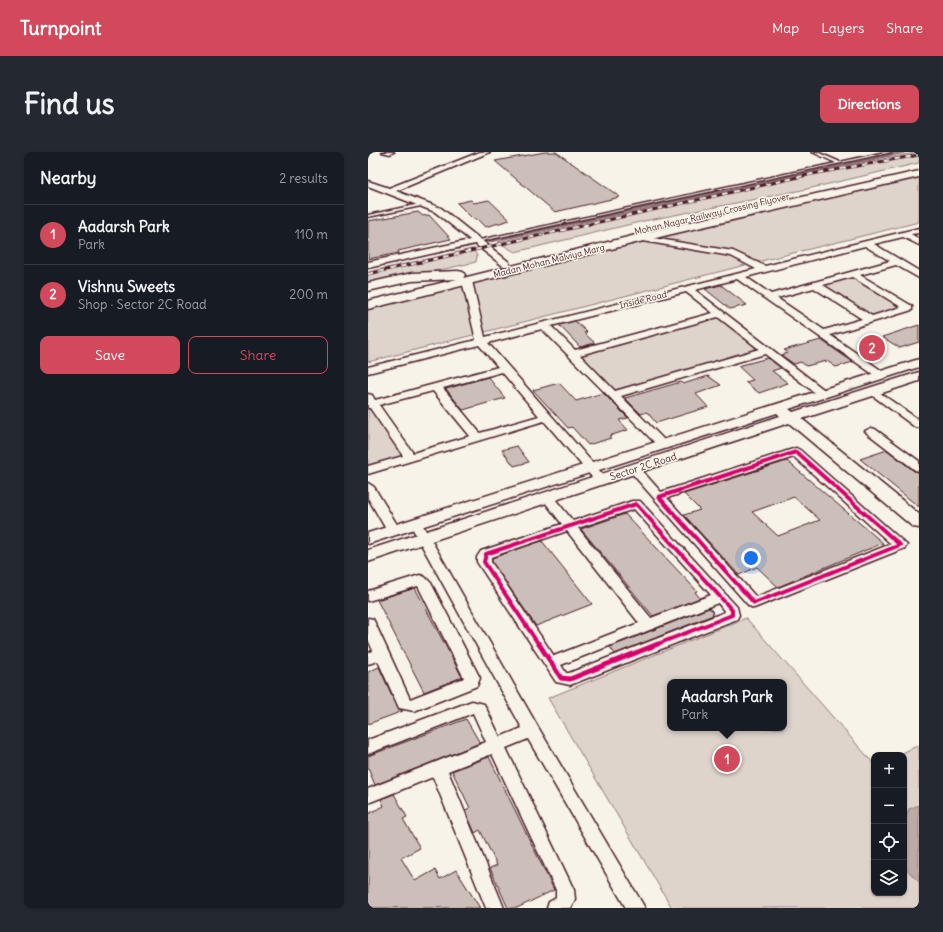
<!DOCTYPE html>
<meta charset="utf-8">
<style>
:root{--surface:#171b24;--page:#242831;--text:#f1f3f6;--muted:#9ea1a6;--line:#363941;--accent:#d1495b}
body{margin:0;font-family:Delius,sans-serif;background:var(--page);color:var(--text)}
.controls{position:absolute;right:12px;bottom:12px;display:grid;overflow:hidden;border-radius:8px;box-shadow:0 1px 3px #0004}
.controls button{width:36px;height:36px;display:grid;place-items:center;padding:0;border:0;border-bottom:1px solid var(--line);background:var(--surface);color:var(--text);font:20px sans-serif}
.you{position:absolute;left:383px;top:406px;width:14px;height:14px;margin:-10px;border:3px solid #fff;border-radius:50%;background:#1a73e8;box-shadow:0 0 0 6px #1a73e833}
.badge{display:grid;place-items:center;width:26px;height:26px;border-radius:50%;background:var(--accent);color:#fff;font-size:13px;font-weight:700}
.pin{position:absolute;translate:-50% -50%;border:2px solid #fff;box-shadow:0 1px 4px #0006}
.popup{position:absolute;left:299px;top:527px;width:120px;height:52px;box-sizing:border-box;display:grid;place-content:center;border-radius:8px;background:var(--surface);filter:drop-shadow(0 1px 3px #0005);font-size:13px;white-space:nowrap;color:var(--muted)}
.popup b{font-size:15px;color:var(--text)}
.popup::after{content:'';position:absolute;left:50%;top:100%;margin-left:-8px;border:8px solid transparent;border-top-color:var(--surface)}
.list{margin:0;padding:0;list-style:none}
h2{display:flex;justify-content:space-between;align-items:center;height:52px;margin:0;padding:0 16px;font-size:17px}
h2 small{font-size:13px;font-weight:400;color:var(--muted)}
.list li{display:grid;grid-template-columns:26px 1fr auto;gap:12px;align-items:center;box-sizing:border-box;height:60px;padding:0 16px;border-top:1px solid var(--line)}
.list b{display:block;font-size:15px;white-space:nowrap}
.list p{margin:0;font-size:13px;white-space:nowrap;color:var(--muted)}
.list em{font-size:13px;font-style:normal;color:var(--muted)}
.actions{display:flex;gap:8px;padding:12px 16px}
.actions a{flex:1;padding:9px 0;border:1px solid var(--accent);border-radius:8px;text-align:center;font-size:14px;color:var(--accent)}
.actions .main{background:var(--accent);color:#fff}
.icon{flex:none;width:22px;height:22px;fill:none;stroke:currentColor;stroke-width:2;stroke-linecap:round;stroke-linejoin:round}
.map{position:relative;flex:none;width:551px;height:756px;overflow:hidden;border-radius:8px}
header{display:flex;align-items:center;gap:24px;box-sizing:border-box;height:56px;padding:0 20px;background:var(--accent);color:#fff}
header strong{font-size:19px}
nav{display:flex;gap:22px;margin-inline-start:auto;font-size:14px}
.intro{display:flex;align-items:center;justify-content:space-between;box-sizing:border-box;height:96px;padding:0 24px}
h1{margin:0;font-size:28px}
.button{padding:10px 18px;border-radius:8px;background:var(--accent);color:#fff;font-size:14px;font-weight:700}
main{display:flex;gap:24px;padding:0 24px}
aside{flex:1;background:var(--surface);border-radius:8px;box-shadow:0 1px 3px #0004}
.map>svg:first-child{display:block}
.green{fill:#ded4cc;stroke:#947a7c;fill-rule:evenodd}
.water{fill:#bcaaa7;stroke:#8e7275}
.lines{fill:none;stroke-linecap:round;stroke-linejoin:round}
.stream{stroke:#8e7275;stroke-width:3}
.building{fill:#ccbfb9;stroke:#4a1f2b;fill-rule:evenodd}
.service-casing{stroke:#4a1f2b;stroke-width:3}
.minor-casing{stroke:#4a1f2b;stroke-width:3}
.tertiary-casing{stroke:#4a1f2b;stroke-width:3}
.secondary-casing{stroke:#4a1f2b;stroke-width:3}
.service{fill:#f7f3e8;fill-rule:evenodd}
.minor{fill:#f7f3e8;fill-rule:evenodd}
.tertiary{fill:#f7f3e8;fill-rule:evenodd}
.secondary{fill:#f7f3e8;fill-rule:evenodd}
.rail-casing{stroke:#4a1f2b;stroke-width:3}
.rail{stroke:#f7f3e8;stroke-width:2;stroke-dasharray:5.5;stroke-linecap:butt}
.cycleway-far1-casing{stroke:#f7f3e8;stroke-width:6}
.cycleway-casing{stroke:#f7f3e8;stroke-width:8}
.cycleway-far1{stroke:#d6006c;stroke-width:4}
.cycleway{stroke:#d6006c;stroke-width:5}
.labels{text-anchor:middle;stroke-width:3;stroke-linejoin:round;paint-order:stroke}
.far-street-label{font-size:9px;fill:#4a1f2b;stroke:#f7f3e8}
.street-label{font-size:10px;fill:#4a1f2b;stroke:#f7f3e8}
</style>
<header>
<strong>Turnpoint</strong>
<nav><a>Map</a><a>Layers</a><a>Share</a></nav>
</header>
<div class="intro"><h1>Find us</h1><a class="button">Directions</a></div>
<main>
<aside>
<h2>Nearby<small>2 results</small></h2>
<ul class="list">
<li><span class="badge">1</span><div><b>Aadarsh Park</b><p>Park</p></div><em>110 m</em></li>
<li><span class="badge">2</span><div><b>Vishnu Sweets</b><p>Shop · Sector 2C Road</p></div><em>200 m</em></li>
</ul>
<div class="actions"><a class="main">Save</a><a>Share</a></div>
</aside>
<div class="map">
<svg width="551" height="756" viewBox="0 0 551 756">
<rect width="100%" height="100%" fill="#f7f3e8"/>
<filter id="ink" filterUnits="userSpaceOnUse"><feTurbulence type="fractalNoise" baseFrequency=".025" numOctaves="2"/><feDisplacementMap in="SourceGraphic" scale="8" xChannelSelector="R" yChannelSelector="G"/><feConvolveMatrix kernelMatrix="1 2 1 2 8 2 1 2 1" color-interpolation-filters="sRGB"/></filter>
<g filter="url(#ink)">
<!-- green -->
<g class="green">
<path d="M551,0v11l-112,26 -163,32 -129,31 -17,-10 326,-72z"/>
<path d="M551,26v44l-162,40 -389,100v-54l146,-34 168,-42z"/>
<path d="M104,97l5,6 -1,7 -108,24v-14z"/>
<path d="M486,125l51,31 -34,10 -49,-33z"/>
<path d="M350,165l42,32 -145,41 -36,-36z"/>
<path d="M0,255h2l33,50 -35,10z"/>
<path d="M378,466l128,146v129h30v-138h-6l21,-10v163h-247l-124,-210zM302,530h114v46h-114z"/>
</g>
<!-- water -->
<path class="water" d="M551,653v77c-4,-4 -10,-10 -13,-14 -6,-12 -3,-48 3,-59z"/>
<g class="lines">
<!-- stream -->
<path class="stream" d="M67,101l469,-101"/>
</g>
<!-- building -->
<g class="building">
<path d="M177,0h11l64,45 -65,15 -60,-51z"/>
<path d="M103,48l3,3 15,-3 21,20 -25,7 -8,-8h-4l-16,-16z"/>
<path d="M50,60l5,4 6,-1 22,24 -53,12 1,2 -31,6v-38z"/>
<path d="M353,133l26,20 -17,4 -25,-20z"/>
<path d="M207,169l12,11 -3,1 11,10 -15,4 -21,-22z"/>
<path d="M551,173v17l-19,6 -18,-11z"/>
<path d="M453,188l32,22 -17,5 -9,-6 -21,5 -5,-4 -7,2 -13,-9 7,-2 -4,-3z"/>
<path d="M400,206l13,10 -9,3 16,12 -29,10 -14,-11 8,-2 -15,-14z"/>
<path d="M340,224l13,9 -25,9 12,13 -52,16 -9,-11 -6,2 -16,-16 56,-16 2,2z"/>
<path d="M120,225l17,21 -42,12 -17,-21z"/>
<path d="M191,231l17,18 27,-8 25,25 -9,2 9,10 -19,6 2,2 -23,7 -16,-18 -4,1 -35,-38z"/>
<path d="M149,294l12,16 -15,4 -12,-16z"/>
<path d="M519,298l27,21 5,1v35l-59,-48z"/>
<path d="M419,309l96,82 -105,44 -21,-20 -18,8 -55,-60 16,-5 -16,-16zM426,345l26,23 -42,16 -26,-24z"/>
<path d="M257,362l72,77 -2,1 5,6 -47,18 -72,-87z"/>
<path d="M174,389l50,63 -56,22 -44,-64v-4z"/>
<path d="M47,436l47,89 -38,15 -47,-92z"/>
<path d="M341,456l5,5 -2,1 1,1 -98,39 -5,-7z"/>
<path d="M11,515l19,42 5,2 -35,13v-52z"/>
<path d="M98,567l14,24 -105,42 -7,-17v-12z"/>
<path d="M121,605l65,133 -37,18h-9l-18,-40 7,-3 -17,-35 -5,3 -10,-23 5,-2 -18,-37z"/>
<path d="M26,642l13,23 -4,2 17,29 -19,10 14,23 20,-11 5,9 16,-9 24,38h-112v-94l16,-8 -3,-7z"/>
</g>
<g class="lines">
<!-- service casing -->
<g class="service-casing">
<g id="service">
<path d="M444,0h5l23,10 45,-10h7l-415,90 -2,-1 361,-78z"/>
<path d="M56,51l2,1v1l-58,12v-2z"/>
</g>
</g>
<!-- minor casing -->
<g class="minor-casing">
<g id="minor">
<path d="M14,0h12l-4,2z"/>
<path d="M112,0h10l-94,39 45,17 68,54v4h-6l-28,-22 -107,24v-6l102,-22 -35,-28 -67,-26v-5l21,7z"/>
<path d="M551,76v5l-8,1 8,5v6l-16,-8 -29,7 45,27v7l-23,-13 -36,10 52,31v4l-82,25 55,38 1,2 -1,2h-8l-140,-98 -42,11 132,102 1,2 -1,2h-8l-54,-42 -144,42 46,47 2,2 -2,2h-8l-117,-118 -54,14 117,134 2,3 -2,3h-8l-53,-62 -176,53v-8l35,-10 -33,-48h-2v-14l4,1 3,5 123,-33 -19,-22 -111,28v-6l108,-27 -14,-59 2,-2 3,-1 5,3 13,56 271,-68 -25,-13 -88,-15 -4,-3 1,-2 93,15 32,15zM497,94l25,15 -119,33 -25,-17zM484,125l49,30 -29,9 -49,-31zM446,136l48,31 -38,11 -47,-32zM318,140l27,21 -138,37 -24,-24zM350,165l41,32 -144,42 -35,-36zM134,220l37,44 -59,17 -37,-45zM65,239l37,45 -57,17 -34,-48z"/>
<path d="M505,236l46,32v8l-4,-1 -46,-34 -1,-2 1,-2z"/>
<path d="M503,276l4,1 44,32v10l-4,-1 -48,-37 -2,-2z"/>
<path d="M428,296l4,2 107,95 -2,3 -151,60 -5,-2 -121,-137 6,-4 4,1 23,26zM426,305l97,87 -135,53 -89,-99z"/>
<path d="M0,331l6,4 27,44 -2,3h-10l-2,-3 -19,-33z"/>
<path d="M179,341l4,1 22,27 59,-20h8l97,106 2,8 -2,4 -162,64 -5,2 -14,-3 -79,-120v-5l4,-6 81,-27 -21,-27zM266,357l77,86 -60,23 -73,-90zM199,379l72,92 -85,33 -63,-94v-5zM350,451l7,9 -156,61h-3l-5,-8z"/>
<path d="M48,368l5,1 1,3 116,203 107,181h-19l-98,-169 -22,9 68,142 1,9 -4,9h-24l2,-6 7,-4v-8l-64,-136 -44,17 56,137h-18l-53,-131 -65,26v-14l118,-47 -13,-29 -105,41v-14l104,-39 12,3 16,33 22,-9 -112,-204 1,-3z"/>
<path d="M52,423l5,2 6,6 49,95 -3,8 -63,25 -15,-3 -21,-47 -10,3v-11l5,-2 -5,-12v-21l5,1 2,4 35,76 54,-21 -46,-92 -50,15v-10z"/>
</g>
</g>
<!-- tertiary casing -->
<g class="tertiary-casing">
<path id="tertiary" d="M551,207v8l-130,42 4,3 126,-40v9l-117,38 117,95v14l-6,-1 -124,-104 -421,139v-12l412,-134 -3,-3 -409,131v-11z"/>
</g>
<!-- secondary casing -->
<g class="secondary-casing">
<path id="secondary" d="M551,19v6l-247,57 -304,75v-8l89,-22 -45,2 -44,10v-8l44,-10 46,-2 5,1 2,3 -2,3 209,-52z"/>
</g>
<!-- service -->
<use href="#service" class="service"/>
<!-- minor -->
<use href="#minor" class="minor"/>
<!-- tertiary -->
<use href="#tertiary" class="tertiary"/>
<!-- secondary -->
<use href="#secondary" class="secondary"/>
<!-- rail casing -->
<g class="rail-casing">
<path id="rail" d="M0,122l444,-100 107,-19"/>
</g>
<!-- rail -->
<use href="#rail" class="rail"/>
<!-- cycleway-far1 casing -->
<g class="cycleway-far1-casing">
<g id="cycleway-far1">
<path d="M428,300l104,93 -146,58 -95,-106z"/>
<path d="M171,493l-55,-83 2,-8 150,-50 96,106v5l-77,30"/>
</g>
</g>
<!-- cycleway casing -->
<g class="cycleway-casing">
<path id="cycleway" d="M171,492l22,34 9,1 88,-35"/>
</g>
<!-- cycleway-far1 -->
<use href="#cycleway-far1" class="cycleway-far1"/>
<!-- cycleway -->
<use href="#cycleway" class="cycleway"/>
</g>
</g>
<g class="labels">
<!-- far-street labels -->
<g class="far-street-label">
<text transform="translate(344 62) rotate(-13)" y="3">Mohan Nagar Railway Crossing Flyover</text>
<text transform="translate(181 109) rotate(-14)" y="3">Madan Mohan Malviya Marg</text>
<text transform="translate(275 148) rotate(-14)" y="3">Inside Road</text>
</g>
<!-- street labels -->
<g class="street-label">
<text transform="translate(275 314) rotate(-18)" y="4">Sector 2C Road</text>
</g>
</g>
</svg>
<div class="controls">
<button>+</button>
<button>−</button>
<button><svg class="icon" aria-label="locate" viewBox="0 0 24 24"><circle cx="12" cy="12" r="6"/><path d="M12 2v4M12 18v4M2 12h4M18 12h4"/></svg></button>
<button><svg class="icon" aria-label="layers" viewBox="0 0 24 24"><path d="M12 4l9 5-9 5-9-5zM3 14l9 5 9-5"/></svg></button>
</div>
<div class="you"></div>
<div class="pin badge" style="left:359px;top:607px">1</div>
<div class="popup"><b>Aadarsh Park</b>Park</div>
<div class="pin badge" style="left:504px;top:196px">2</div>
</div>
</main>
